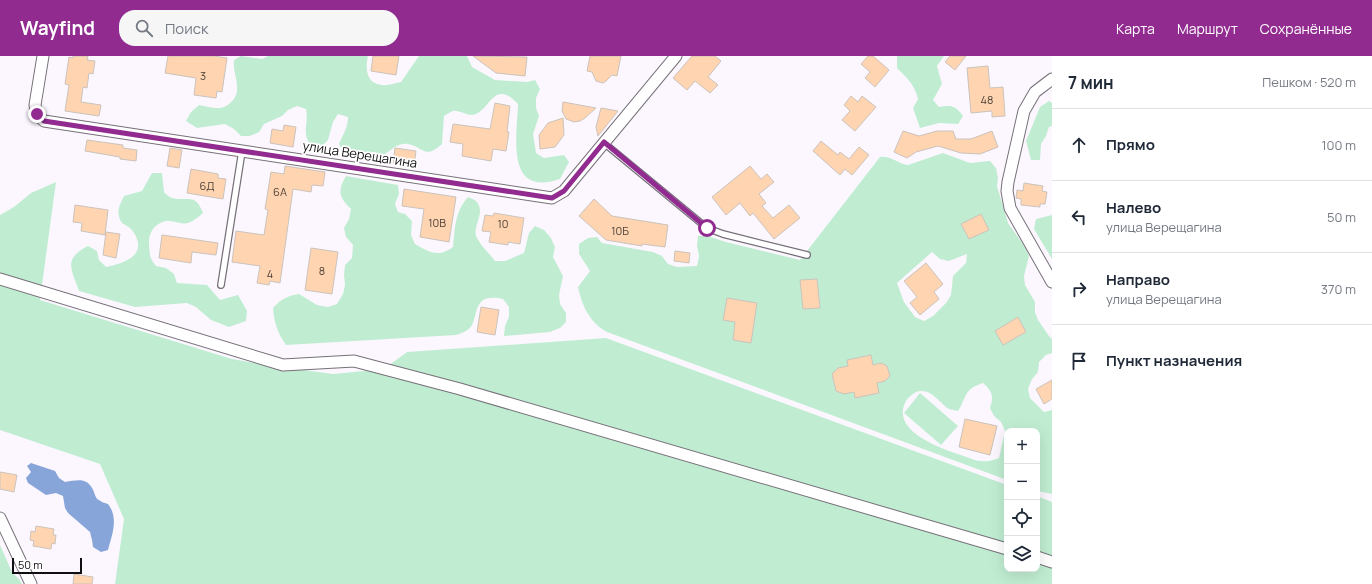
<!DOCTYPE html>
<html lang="ru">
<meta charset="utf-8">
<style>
:root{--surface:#fff;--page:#f6f6f7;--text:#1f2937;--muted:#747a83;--line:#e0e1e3;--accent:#912b90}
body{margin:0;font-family:Manrope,sans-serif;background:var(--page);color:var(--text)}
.controls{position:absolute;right:12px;bottom:12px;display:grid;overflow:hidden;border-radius:8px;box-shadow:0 4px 16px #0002}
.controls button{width:36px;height:36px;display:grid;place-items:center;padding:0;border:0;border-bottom:1px solid var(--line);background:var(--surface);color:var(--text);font:20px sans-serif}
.scale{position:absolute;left:12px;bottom:10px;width:70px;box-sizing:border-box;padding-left:4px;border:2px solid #100e11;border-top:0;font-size:11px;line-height:14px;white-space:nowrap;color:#100e11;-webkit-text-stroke:3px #fff;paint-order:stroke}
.stop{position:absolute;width:12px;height:12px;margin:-9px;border:3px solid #912b90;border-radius:50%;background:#fff}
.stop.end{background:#912b90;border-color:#fff;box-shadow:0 1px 4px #0008}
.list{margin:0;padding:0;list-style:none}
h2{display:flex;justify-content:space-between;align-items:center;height:52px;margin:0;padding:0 16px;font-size:17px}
h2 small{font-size:13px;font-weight:400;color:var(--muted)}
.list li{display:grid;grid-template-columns:26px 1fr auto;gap:12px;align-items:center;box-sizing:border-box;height:72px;padding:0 16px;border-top:1px solid var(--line)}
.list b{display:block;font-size:15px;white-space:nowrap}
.list p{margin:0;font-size:13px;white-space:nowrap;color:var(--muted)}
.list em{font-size:13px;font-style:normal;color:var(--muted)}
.icon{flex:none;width:22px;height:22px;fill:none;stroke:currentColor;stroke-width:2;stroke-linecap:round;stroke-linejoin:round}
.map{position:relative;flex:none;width:1052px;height:528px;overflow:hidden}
header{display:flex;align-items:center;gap:24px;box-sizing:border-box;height:56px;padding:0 20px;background:var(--accent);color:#fff}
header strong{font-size:19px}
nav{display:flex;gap:22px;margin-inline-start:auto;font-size:14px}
.search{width:280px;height:36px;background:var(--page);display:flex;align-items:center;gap:10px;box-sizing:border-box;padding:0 14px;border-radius:16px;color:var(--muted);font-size:15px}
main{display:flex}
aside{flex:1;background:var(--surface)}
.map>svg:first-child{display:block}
.green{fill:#c0edd2;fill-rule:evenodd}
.water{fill:#87a5d9}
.building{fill:#ffd4b0;stroke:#cbc3bc}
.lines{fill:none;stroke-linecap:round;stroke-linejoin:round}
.lane-casing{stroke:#767079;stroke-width:8}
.street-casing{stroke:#767079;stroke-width:13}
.lane{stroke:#fff;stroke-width:5.5}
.street{stroke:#fff;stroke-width:11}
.route{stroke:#912b90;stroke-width:5}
.labels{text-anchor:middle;stroke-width:3.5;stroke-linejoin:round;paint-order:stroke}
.number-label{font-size:11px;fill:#4c4039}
.street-label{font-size:13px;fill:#100e11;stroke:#fff}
</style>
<header>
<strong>Wayfind</strong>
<div class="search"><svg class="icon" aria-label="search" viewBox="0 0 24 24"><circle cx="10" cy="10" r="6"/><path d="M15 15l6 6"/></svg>Поиск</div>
<nav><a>Карта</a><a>Маршрут</a><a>Сохранённые</a></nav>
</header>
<main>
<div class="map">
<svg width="1052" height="528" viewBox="0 0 1052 528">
<rect width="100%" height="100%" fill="#fcf7ff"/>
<!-- green -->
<g class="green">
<path d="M241,0l21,3 6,-3h100c-3,12 -2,28 14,29 6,1 13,-2 19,-3l18,-26h48l5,11 23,13 32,2 8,-2 5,9 -4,9v10l3,8 -6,18 3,19 8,5 20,-3 5,7 -9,17c-55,19 -43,-43 -42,-75 -25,-27 -28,9 -46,11 -7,0 -13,-5 -19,-4 -3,1 -6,3 -9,5l-2,28c-18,16 -18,3 -34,0 -9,-2 -18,7 -25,11l-9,-3 -30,1 -5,-9c4,-10 9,-16 9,-27l-10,-3 -5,8 -5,18 -7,7h-10c-10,-18 -2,-20 -5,-38l-9,-3 -9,4 -6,6 -18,8 -5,8 -9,4h-9l-7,-7 -9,-5 -28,4 -11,-7 5,-9 8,-7c6,1 13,3 19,3 10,0 20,-10 19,-20 0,-11 -4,-17 -3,-28z"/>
<path d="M897,0h47l-7,10 5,18 -9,16 6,7c12,-2 16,-2 24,9l-5,8 -19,-1 -19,5 -7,-20 5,-9c-3,-14 -11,-21 -21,-31z"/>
<path d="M1049,45l3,2v23l-3,1 -3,9 -5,8 -1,16h-9l-5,-19 14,-34z"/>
<path d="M943,97l27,10 20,-2 6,7 2,10 -1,8 11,37 17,24 4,9 -5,20 1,9 10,17v10l3,8 11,16 3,3v14l-6,2 -7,7 -1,10 -6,7 -4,10 2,9 14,14 8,-2v84l-15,-3v-60h-30v49l-400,-148c-17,-9 -25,-26 -29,-45l12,-16 -11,-17v-10l9,-6 9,-1 5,6 51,9 9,4 6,8 9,3 20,-1 2,-10 -2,-10 1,-10h10l18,6 74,18 80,-103c11,-2 18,7 28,8zM932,196l8,7 9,2 18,-7 -1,9 -13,13 -2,19 -5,8 -13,13 -9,5 -9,-4 -11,-15 -7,-19zM983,327c9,8 11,13 7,25l4,8 7,6 4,9 -6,27c-6,2 -11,4 -18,3 -7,0 -16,-5 -23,-7 -20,-7 -68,-24 -52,-53 3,-5 10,-10 15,-10 13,0 19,13 28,18 3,1 7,1 9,2 10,-16 5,-21 25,-28z"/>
<path d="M152,117h10l2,19c2,2 5,5 8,6 16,4 23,-6 31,15 -5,4 -9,8 -15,10 -8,2 -15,-3 -22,-2 -11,2 -18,12 -17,23 1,11 0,13 7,22l10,2 8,6 3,9 30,2 13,15 18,-5 9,16 -1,10 -17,6 -18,-7 -15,-13 -9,-4 -52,4 -56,-16c-8,-23 -16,-32 9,-45l9,5 2,9 7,7c12,-3 34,-7 32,-24 -1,-5 -3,-10 -7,-14 -5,-5 -10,-4 -12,-12 -2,-7 2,-15 5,-21l18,-5z"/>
<path d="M346,120l52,9 1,9 -4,10 3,8 7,2 7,7 -1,14 4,9c14,8 23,14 38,3 2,-19 2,-36 15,-50 2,1 6,2 8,4 11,12 -5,25 1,37 4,8 13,16 18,23h10l19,-8 5,-20 6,-7 9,4 7,8 4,9 -2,10 10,19 -4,19 1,9 6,9v9l-6,6 -10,4 -46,4 1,-10 4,-9v-10l-6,-8c-14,-3 -23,-2 -27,13 -1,4 -2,9 -4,13 -3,6 -10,8 -16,10l-170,10c-8,-11 -12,-23 -13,-37 8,-9 14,-12 26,-14l18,11 11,2 9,-3 6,-10 2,-9 -1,-10 1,-10 7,-7 1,-13 -7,-8 -2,-9 5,-9 2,-10c-12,-12 -14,-18 -5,-33z"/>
<path d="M56,126l-16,118 192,59 29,5 72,10 51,-5 23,-17 199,-14 401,147v84h30v-73l15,6v82h-937l9,-65 -24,-55 -100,-34v-215l14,-8 17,-14z"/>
<path d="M1052,159v44l-18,-30 2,-10z"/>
<path d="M920,337l38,33 -17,19 -37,-32z"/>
<path d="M0,489l12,27 7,7 3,5h-22z"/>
</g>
<!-- water -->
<path class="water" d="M31,407l24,8 4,7 6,4c13,-2 23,-5 29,10 1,3 2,7 5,8 2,2 6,3 9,4 11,14 4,31 0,46l-7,2 -8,-5 -1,-7 -2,-8 -22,-19 -3,-5 -2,-12 -7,-3 -10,2 -18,-12 -2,-5 5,-6 -4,-6z"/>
<!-- building -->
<g class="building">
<path d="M73,0h15l-1,4 8,1 -2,13 -4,-1 -2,15 -4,-1 -2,15 20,3 -2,11 -34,-5 4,-26 -4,-1 4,-27 4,1z"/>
<path d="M168,0h46l13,2 -5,34 -5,-1 -1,7 -22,-3 2,-17 -31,-5z"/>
<path d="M373,0h26l-3,19 -25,-4z"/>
<path d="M473,0l54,1 -2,19 -29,-3z"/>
<path d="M590,0h31l-4,20 -5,-1 -6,6 -3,2 -7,-2 -4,-9 -5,-1z"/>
<path d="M692,0h23l6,5 -13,16 10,8 -8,8 -15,-12 -8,9 -14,-12z"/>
<path d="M868,0h5l16,14 -14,17 -10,-9 5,-6 -9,-8z"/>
<path d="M950,0h16l-11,14 -10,-8z"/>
<path d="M988,10l2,22 13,-1 2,29 -13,1v-6l-21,2 -4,-45z"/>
<path d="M851,40l7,6 4,-6 14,11 -21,24 -13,-11 8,-9 -6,-6z"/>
<path d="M563,46l33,6 -11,10 -5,3 -6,1 -8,-3 -4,-8z"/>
<path d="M495,47l15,3 -3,26h2l-3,19 -13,-2 -2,12 -29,-5 1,-12 -13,-2 3,-18 37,5z"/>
<path d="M601,52l17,3 -20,25 -2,-9z"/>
<path d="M563,62l1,17 -9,12 -15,2 -1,-14 9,-12z"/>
<path d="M284,69l12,2 -3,20 -23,-4 2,-14 11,2z"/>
<path d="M903,75l16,5 18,-5h16l3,8h15l21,-8 6,16 -18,7 -19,-1 -23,-7 -22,6 -9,6 -13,-6z"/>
<path d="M87,84l36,5v3l14,2 -1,11 -16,-2v-2l-35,-6z"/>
<path d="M821,85l17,14 2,-3 9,7 10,-12 10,8 -17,20 -7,-6 -5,6 -27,-24z"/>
<path d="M170,92l12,2 -3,18 -12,-2z"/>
<path d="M395,92l21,3 -2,15 -21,-3z"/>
<path d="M285,110l40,6 -2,14 -11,-1 -1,7 -18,-3 -13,94 -10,-2 -1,4 -12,-2 3,-17 -28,-4 4,-31 28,4 4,-25 -3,-1 6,-37 13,2z"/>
<path d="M750,110l11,13 6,-5 7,8 -15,12 7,9 -4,3 11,12 16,-13 11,13 -26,21 -21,-26 -3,3 -10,-13 -14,12 -14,-18z"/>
<path d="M191,113l27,5v4l8,1 -3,20 -36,-6z"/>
<path d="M1024,127l19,3 -1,5 5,1 -2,12h-5v3l-19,-2v-6l-5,-1 1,-8 6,1z"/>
<path d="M404,133l52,8 -7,45 -29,-5 4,-28 -22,-3z"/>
<path d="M594,143l18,17 56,9 -3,22 -23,-3v2l-36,-6 -27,-24z"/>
<path d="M75,149l33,5 -3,25 -24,-4 1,-8 -9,-1z"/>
<path d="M494,157l30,5 -4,26 -12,-2v3l-19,-3 2,-10 -9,-1 3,-16 8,1z"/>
<path d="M981,158l8,16 -20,9 -8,-15z"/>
<path d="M106,176l14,2 -4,24 -13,-3z"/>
<path d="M162,179l56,8 -2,12 -24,-3 -1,11 -32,-5z"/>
<path d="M311,192l27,4 -6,42 -27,-4z"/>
<path d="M675,195l15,2 -1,10 -15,-2z"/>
<path d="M926,207l17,21 -9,8 5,7 -19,16 -10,-12 7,-6 -13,-16z"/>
<path d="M817,223l3,29 -17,1 -3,-29z"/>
<path d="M727,242l30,5 -6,40 -18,-3 2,-18 -12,-2z"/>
<path d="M481,251l18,3 -4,25 -18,-3z"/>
<path d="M1018,261l8,15 -23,13 -8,-14z"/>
<path d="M871,299l2,10 8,-2 6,3 3,10 -5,5 -8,2 2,10 -24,5 -1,-6 -10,2 -8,-3 -4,-17 6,-6 10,-2 -1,-6z"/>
<path d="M1052,324v19l-8,5 -8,-15z"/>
<path d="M965,363l32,7 -7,29 -31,-8z"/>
<path d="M0,416l17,3 -3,17 -14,-3z"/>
<path d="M36,470l18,3 -1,6h3l-1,9 -3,-1 -1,6 -18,-3 1,-5 -4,-1 1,-9 4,1z"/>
<path d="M74,518l19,3 -1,7h-19z"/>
</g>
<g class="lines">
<!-- lane casing -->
<g class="lane-casing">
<g id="lane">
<path d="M604,87l103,85 16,6 84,21"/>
<path d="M221,229l21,-134"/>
</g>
</g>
<!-- street casing -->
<g class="street-casing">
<g id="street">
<path d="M43,0l-8,49 2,9 7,7 508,77 12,-7 112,-135"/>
<path d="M1052,23l-17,13 -11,19 -16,71 -1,9 3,17 42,74"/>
<path d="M0,223l283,86 71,-4 106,28 547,160"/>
<path d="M0,462l31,66"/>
<path d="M1037,501l15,5"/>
</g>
</g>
<!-- lane -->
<use href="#lane" class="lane"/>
<!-- street -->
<use href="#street" class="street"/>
</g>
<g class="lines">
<!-- route -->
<path class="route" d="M37,58l7,7 508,77 12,-7 40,-49 103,86"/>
</g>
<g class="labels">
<!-- number labels -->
<g class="number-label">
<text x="203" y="24">3</text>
<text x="987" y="48">48</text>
<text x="207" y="134">6Д</text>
<text x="280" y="140">6А</text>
<text x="437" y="171">10В</text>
<text x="503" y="172">10</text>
<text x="620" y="179">10Б</text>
<text x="322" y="219">8</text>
<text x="270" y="222">4</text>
</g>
<!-- street labels -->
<g class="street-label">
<text transform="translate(360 98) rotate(9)" y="5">улица Верещагина</text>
</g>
</g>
</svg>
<div class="controls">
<button>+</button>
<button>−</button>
<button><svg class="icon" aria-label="locate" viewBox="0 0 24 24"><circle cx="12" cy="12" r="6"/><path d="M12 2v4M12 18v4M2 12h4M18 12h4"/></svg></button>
<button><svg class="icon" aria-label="layers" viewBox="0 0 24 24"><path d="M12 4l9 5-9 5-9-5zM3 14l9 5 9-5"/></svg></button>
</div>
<div class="scale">50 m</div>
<div class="stop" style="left:707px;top:172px"></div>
<div class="stop end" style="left:37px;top:58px"></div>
</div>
<aside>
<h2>7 мин<small>Пешком · 520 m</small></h2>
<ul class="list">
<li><svg class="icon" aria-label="ahead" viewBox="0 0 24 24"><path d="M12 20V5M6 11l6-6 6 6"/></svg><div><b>Прямо</b></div><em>100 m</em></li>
<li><svg class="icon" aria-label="left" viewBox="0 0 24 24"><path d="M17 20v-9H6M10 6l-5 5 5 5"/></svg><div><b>Налево</b><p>улица Верещагина</p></div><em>50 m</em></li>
<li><svg class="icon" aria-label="right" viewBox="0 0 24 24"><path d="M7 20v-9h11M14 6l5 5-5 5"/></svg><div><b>Направо</b><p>улица Верещагина</p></div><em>370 m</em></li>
<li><svg class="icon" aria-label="arrive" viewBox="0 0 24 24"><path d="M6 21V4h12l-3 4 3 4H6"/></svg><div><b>Пункт назначения</b></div></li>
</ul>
</aside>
</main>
